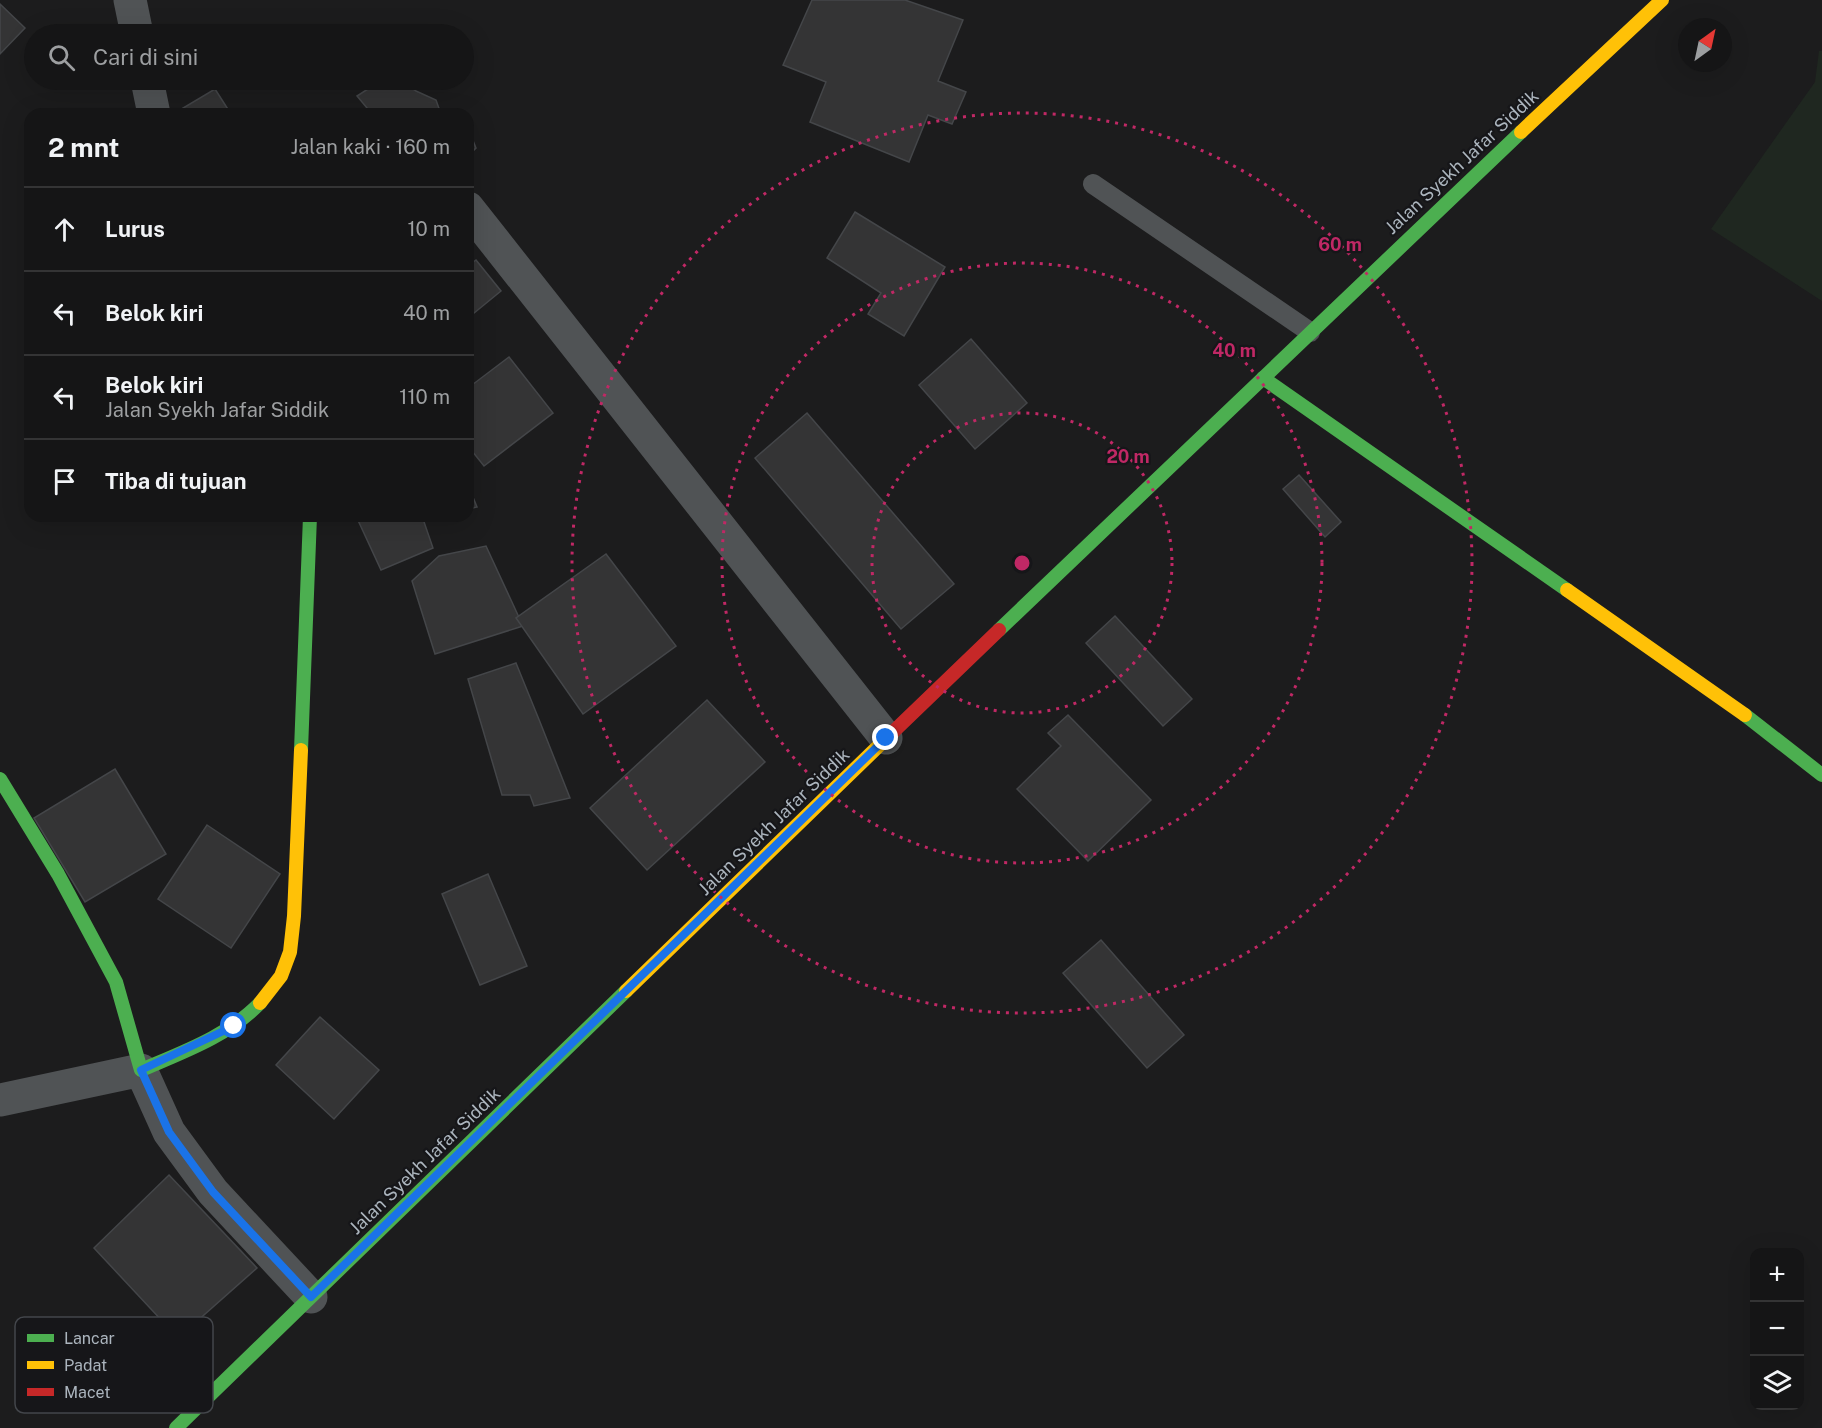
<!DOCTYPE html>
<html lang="id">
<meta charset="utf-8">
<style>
:root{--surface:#151516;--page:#222223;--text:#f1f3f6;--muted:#9d9fa1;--line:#343435}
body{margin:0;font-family:"Public Sans",sans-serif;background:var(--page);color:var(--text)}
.controls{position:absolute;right:18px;bottom:18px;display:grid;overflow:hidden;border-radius:12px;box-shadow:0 6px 24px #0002}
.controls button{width:54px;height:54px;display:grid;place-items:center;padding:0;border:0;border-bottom:2px solid var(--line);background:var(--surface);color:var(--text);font:30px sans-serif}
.compass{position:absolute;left:1678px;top:18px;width:54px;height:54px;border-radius:50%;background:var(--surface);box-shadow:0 6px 24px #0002;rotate:33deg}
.stop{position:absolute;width:18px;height:18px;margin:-14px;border:4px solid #1a73e8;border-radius:50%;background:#fff}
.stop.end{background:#1a73e8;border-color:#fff;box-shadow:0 2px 6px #0008}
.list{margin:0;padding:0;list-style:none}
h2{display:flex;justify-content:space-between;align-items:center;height:78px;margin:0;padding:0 24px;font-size:26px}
h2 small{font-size:20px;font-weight:400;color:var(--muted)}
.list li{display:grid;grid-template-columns:39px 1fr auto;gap:18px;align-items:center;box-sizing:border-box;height:84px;padding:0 24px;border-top:2px solid var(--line)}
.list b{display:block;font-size:22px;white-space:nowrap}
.list p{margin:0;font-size:20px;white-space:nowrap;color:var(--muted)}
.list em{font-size:20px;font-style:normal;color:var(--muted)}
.icon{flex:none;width:33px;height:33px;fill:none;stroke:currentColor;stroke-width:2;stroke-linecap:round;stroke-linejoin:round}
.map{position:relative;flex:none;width:1822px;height:1428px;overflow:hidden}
.search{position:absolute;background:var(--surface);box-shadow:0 6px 24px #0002;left:24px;top:24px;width:450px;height:66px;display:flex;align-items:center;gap:15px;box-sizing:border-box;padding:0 21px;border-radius:33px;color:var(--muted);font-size:22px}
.panel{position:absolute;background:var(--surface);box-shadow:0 6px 24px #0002;left:24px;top:108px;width:450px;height:414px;border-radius:18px}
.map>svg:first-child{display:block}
.green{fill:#1f2720}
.building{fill:#343435;stroke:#444649;stroke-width:1.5}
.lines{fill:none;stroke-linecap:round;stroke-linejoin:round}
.lane{stroke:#505355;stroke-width:20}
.street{stroke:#505355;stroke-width:33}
.fast{stroke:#4caf50;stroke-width:14}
.slow{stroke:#ffc107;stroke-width:14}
.jam{stroke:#c62828;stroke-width:14}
.route{stroke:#1a73e8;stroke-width:8}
.ring{fill:none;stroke:#c02865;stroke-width:3;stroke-dasharray:3 6}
.labels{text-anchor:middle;stroke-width:4.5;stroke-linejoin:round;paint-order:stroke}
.street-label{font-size:18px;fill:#acb5be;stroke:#161619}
.key{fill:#161619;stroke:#43464b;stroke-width:1.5}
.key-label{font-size:16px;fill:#acb5be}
.centre{fill:#c02865;stroke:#161619;stroke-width:3}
.ring-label{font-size:18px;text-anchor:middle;font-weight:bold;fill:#c02865;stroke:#161619;stroke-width:4.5;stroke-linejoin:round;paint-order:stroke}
</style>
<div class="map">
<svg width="1822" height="1428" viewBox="0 0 1822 1428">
<rect width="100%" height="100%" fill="#1c1c1d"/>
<!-- green -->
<path class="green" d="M1819,51h3v250l-111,-72 104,-147z"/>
<!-- building -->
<g class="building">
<path d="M812,0h93l58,20 -25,61 28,11 -14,32 -24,-9 -19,47 -99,-40 16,-40 -43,-17z"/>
<path d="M0,4l25,24 -25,26z"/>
<path d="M382,80h18l16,11 20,9 5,14h-69l-15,-18z"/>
<path d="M215,89l16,25h-58z"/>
<path d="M468,128l8,20 -8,8z"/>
<path d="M855,212l90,55 -41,69 -36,-22 13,-21 -54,-35z"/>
<path d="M476,260l25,31 -33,27v-52z"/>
<path d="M971,339l56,64 -52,46 -56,-64z"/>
<path d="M509,357l44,56 -69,53 -16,-20v-58z"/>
<path d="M807,413l147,171 -53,45 -146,-171z"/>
<path d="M1299,475l42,47 -16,15 -42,-48z"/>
<path d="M468,485l9,22 -9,2z"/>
<path d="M356,516h66l11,32 -52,22z"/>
<path d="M486,546l37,80 -88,28 -23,-73 27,-25z"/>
<path d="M606,554l70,92 -93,68 -67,-96z"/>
<path d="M1115,616l77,83 -29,27 -77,-83z"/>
<path d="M516,663l24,59 30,76 -36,8 -4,-11h-28l-34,-116z"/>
<path d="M707,700l58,62 -118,108 -57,-62z"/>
<path d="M1068,715l83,85 -63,61 -71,-72 44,-43 -13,-13z"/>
<path d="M115,769l51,85 -81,48 -51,-84z"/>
<path d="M207,825l73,49 -49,74 -73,-49z"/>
<path d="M488,874l39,92 -47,19 -38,-91z"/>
<path d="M1101,940l83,95 -37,33 -84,-95z"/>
<path d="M320,1017l59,53 -45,49 -58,-54z"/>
<path d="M169,1175l88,93 -79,70 -84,-90z"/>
</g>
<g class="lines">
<!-- lane -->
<path class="lane" d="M1093,184l217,148"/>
<!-- street -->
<g class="street">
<path d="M130,0l7,34"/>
<path d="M147,80l7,34"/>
<path d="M468,208l418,530"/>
<path d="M0,1100l141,-30 28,62 44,60 98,105"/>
</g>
<!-- fast -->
<g class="fast">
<path d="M1263,378l304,212"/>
<path d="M999,630l522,-498"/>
<path d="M1745,715l77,60"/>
<path d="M301,750l9,-234"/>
<path d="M0,779l58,95 58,108 25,88c42,-18 87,-34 119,-67"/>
<path d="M176,1428l450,-437"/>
</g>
<!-- slow -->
<g class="slow">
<path d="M1521,132l141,-132"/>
<path d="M1567,590l178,125"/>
<path d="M626,991l267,-259"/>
<path d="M260,1003l21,-27 9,-24 4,-36 7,-166"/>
</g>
<!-- jam -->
<path class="jam" d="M893,732l106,-102"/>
</g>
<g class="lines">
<!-- route -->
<path class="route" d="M234,1026l-93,44 28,62 44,60 98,105 575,-559"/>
</g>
<!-- distance rings -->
<g class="ring">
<circle cx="1022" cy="563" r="150"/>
<circle cx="1022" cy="563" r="300"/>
<circle cx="1022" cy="563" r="450"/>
</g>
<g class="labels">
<!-- street labels -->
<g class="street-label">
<text transform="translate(1462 162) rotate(-43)" y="6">Jalan Syekh Jafar Siddik</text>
<text transform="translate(774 822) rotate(-44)" y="6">Jalan Syekh Jafar Siddik</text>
<text transform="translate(425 1161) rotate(-44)" y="6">Jalan Syekh Jafar Siddik</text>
</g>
</g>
<!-- legend -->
<rect x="15" y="1317" width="198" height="96" rx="9" class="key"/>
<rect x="27" y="1334" width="27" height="8" fill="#4caf50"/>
<rect x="27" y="1361" width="27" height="8" fill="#ffc107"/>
<rect x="27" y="1388" width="27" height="8" fill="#c62828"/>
<g class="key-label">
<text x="64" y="1344">Lancar</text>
<text x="64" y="1371">Padat</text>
<text x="64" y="1398">Macet</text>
</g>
<circle cx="1022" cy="563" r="9" class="centre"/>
<g class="ring-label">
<text x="1340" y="251">60 m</text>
<text x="1234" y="357">40 m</text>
<text x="1128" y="463">20 m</text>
</g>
</svg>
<div class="controls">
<button>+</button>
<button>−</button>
<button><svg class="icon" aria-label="layers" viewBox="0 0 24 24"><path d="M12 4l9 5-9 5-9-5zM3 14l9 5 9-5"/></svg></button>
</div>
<svg class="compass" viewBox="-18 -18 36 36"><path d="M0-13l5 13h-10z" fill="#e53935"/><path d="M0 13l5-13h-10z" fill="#9d9fa1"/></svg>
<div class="stop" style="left:234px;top:1026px"></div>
<div class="stop end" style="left:886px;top:738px"></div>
<div class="search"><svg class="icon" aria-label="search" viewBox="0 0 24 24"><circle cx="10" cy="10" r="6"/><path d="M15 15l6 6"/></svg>Cari di sini</div>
<section class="panel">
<h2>2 mnt<small>Jalan kaki · 160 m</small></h2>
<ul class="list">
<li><svg class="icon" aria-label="ahead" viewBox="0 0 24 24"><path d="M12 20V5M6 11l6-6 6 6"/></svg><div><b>Lurus</b></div><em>10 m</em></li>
<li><svg class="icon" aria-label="left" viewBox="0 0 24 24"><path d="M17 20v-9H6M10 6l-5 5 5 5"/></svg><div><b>Belok kiri</b></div><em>40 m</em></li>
<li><svg class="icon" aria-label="left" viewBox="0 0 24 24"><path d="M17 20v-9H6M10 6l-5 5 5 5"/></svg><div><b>Belok kiri</b><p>Jalan Syekh Jafar Siddik</p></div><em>110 m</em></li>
<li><svg class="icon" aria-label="arrive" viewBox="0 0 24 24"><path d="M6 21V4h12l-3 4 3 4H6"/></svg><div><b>Tiba di tujuan</b></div></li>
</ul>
</section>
</div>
